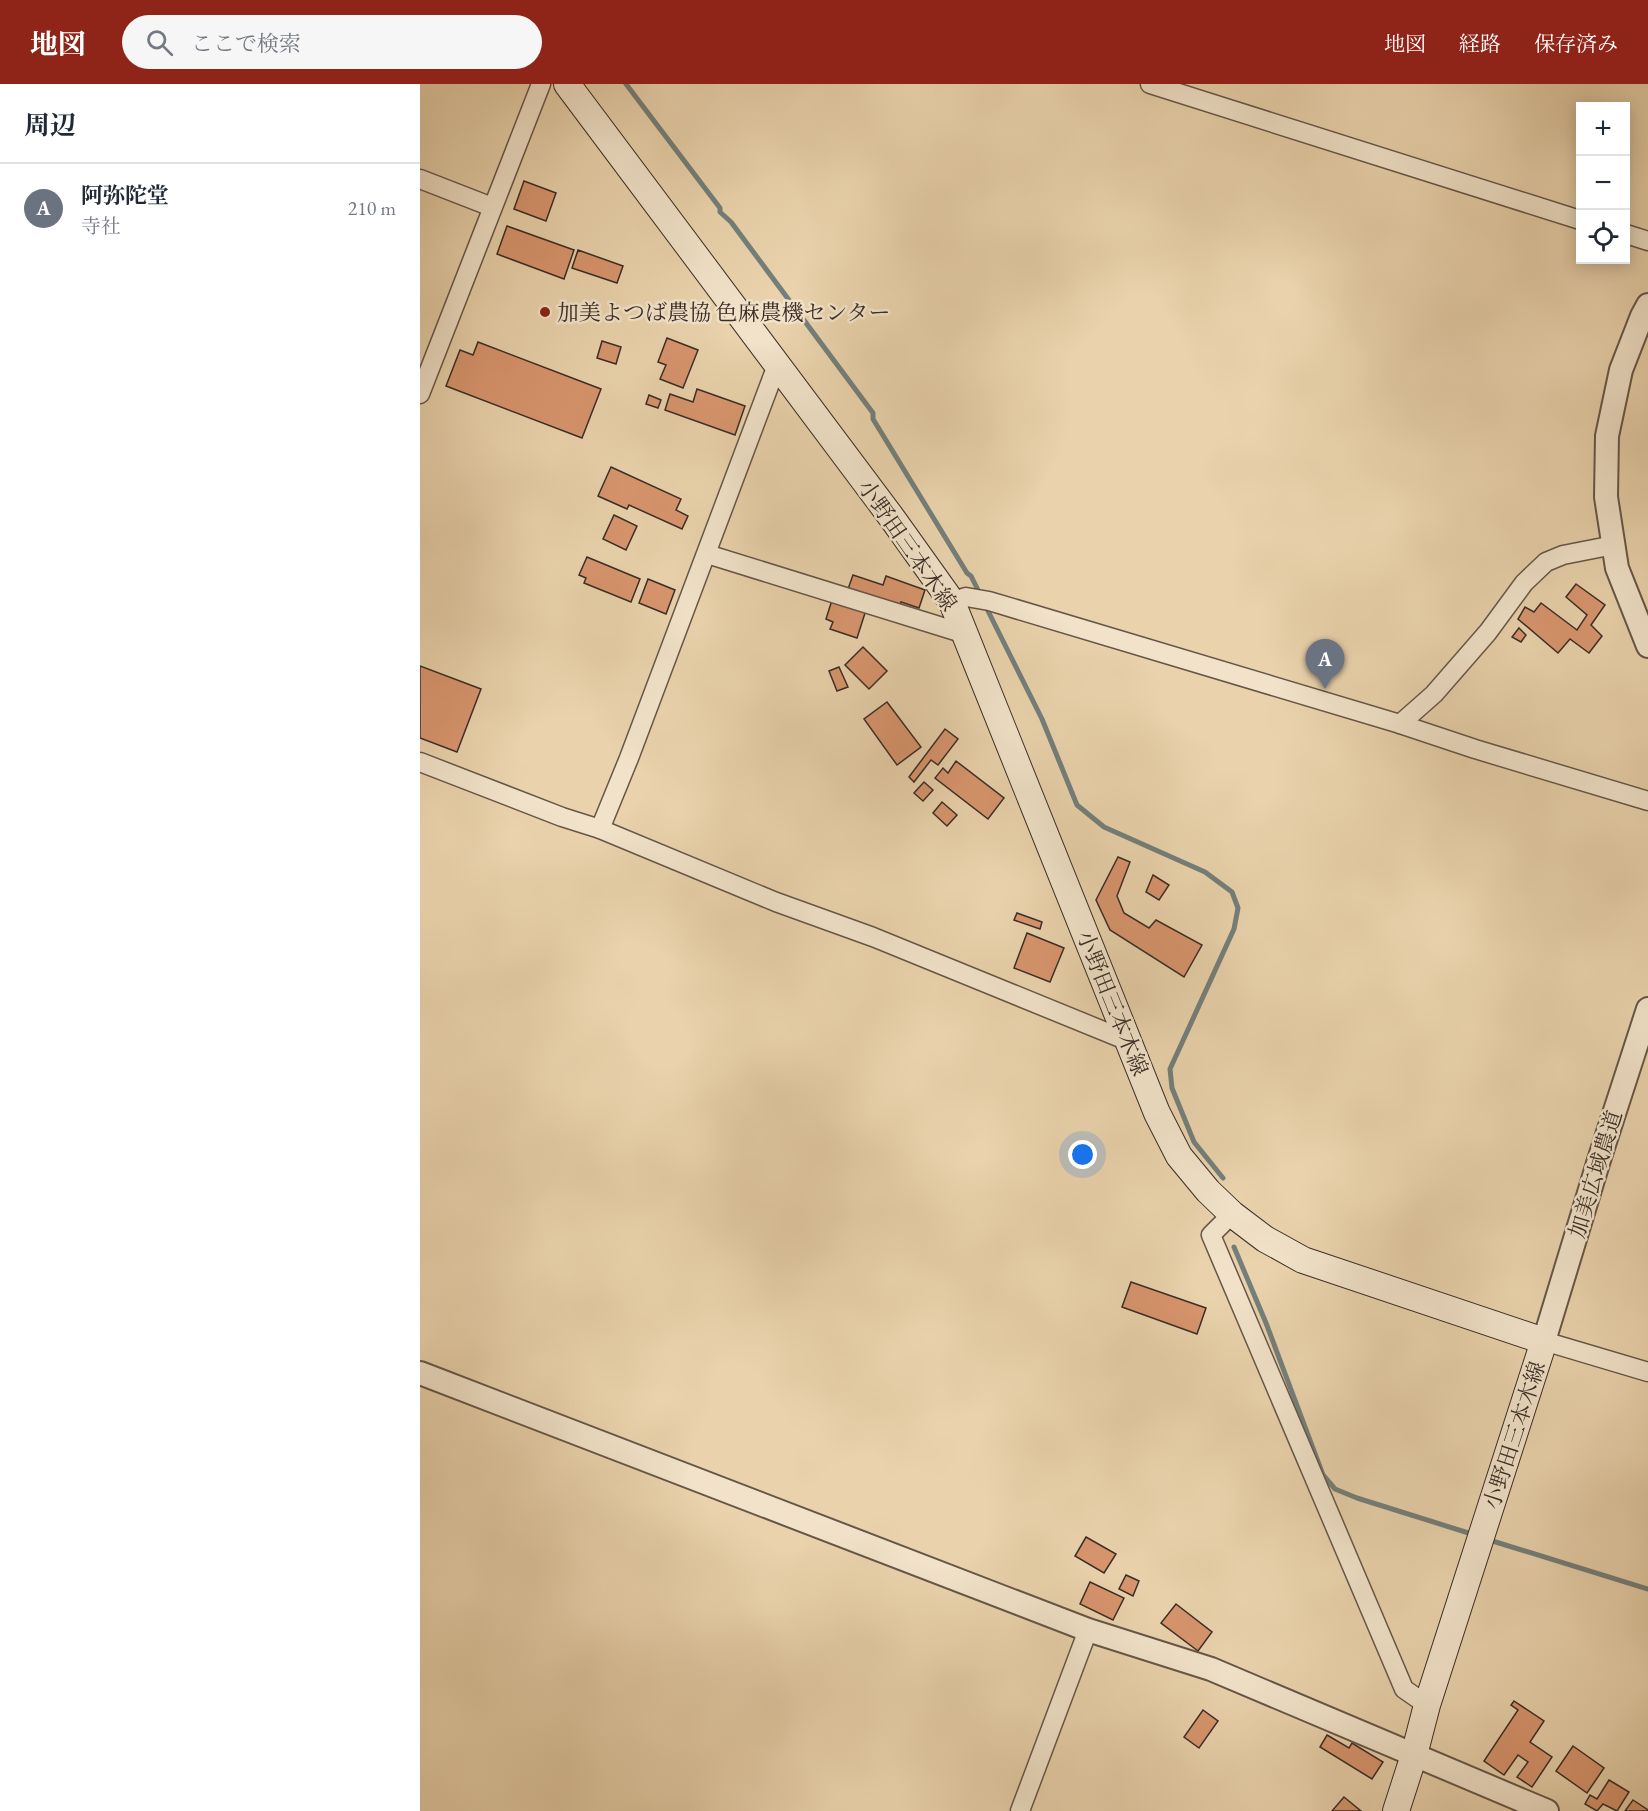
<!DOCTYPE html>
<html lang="ja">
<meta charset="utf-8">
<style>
:root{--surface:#fff;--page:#f6f6f7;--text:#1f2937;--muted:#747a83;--line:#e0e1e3;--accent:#8f2418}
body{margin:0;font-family:"EB Garamond","Noto Serif JP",serif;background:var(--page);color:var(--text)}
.controls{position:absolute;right:18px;top:18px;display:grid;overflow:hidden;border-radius:0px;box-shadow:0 3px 15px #0003}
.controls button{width:54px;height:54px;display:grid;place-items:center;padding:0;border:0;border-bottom:2px solid var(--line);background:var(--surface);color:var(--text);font:30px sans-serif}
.you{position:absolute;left:663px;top:1071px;width:21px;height:21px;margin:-15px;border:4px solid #fff;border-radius:50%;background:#1a73e8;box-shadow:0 0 0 9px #1a73e833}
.badge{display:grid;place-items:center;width:39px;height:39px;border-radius:50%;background:var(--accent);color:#fff;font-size:20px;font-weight:700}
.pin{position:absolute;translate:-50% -50px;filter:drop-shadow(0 2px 3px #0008)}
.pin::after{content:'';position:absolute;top:32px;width:21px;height:18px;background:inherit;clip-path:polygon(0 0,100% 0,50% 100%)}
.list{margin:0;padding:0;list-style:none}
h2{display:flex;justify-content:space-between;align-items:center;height:78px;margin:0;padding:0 24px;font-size:26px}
h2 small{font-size:20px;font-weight:400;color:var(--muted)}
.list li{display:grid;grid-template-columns:39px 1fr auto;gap:18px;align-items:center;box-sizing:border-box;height:90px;padding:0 24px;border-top:2px solid var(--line)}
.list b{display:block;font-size:22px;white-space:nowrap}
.list p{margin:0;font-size:20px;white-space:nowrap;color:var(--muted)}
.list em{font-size:20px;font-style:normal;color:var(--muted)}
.icon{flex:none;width:33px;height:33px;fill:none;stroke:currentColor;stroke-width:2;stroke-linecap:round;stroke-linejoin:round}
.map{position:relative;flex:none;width:1228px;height:1727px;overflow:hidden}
header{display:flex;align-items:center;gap:36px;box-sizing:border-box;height:84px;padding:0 30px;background:var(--accent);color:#fff}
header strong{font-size:28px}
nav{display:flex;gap:33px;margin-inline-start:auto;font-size:21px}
.search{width:420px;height:54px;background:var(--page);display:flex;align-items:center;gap:15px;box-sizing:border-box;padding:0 21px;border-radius:33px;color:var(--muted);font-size:22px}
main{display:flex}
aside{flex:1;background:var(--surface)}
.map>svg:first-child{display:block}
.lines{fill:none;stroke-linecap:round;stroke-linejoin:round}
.stream{stroke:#747f7b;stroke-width:5}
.building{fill:#d8956e;stroke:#3a2d27;stroke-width:1.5}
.minor-casing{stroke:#665648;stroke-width:21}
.tertiary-casing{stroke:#665648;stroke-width:26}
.secondary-casing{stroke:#3a2d27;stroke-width:28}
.minor{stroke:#f1e2c9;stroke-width:18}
.tertiary{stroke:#f1e2c9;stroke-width:22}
.secondary{stroke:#f1e2c9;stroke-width:26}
.poi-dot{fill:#8f2418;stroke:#f1e2c9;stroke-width:2}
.labels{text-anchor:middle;stroke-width:5;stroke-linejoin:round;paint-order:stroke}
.poi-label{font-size:22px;fill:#3a2d27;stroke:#f1e2c9;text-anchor:start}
.street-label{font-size:22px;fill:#3a2d27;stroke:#f1e2c9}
</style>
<header>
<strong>地図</strong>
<div class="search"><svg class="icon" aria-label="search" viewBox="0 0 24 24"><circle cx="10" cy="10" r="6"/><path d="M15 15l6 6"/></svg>ここで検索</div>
<nav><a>地図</a><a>経路</a><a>保存済み</a></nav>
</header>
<main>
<aside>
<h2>周辺<small></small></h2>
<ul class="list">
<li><span class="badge" style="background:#6b7280">A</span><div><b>阿弥陀堂</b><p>寺社</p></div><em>210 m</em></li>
</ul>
</aside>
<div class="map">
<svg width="1228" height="1727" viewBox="0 0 1228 1727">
<rect width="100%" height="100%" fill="#e9d2ac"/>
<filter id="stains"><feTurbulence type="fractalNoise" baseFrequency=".00333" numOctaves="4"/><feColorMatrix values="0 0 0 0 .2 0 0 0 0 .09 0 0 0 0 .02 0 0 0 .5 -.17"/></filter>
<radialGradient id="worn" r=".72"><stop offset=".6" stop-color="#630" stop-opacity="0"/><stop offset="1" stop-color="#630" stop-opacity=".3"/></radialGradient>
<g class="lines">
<!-- stream -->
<g class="stream">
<path d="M206,0l94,124v4l11,10 142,191v6l94,154 4,3 10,20"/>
<path d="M565,521l57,114 35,86 27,22 101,45 27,20 6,16 -4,21 -64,140 2,19 22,54 29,36"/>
<path d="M814,1163l32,76 57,152 12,14 22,9 118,37"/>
<path d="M1066,1455l162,50"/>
</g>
</g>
<!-- building -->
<g class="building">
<path d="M104,97l32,12 -10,28 -32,-12z"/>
<path d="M87,142l67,24 -10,29 -67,-25z"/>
<path d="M158,166l45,16 -6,17 -45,-15z"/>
<path d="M247,254l31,12 -15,38 -23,-9 6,-14 -8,-3z"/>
<path d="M182,257l19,6 -5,17 -19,-6z"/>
<path d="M58,258l123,47 -19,49 -136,-52 14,-36 13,5z"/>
<path d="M277,305l48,17 -10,29 -70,-25 5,-16 23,8z"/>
<path d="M229,311l12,5 -3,8 -12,-4z"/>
<path d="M191,383l70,32 -5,11 12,6 -6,13 -53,-24 -2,4 -29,-13z"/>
<path d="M194,431l23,11 -11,24 -23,-11z"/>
<path d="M167,473l53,22 -9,23 -47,-19 2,-5 -7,-3z"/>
<path d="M433,491l30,10 3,-9 39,14 -6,18 -18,-6 -2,5 -51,-18z"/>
<path d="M228,495l27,11 -9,24 -27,-11z"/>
<path d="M1156,500l29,21 -14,20 11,11 -13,17 -19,-14 -12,14 -40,-34 7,-12 9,5 7,-9 36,27 10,-15 -21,-18z"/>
<path d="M412,516l34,10 -9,28 -27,-9 3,-7 -7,-3z"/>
<path d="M1099,544l7,7 -5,7 -9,-5z"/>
<path d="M443,563l24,24 -18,18 -24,-24z"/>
<path d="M0,582l61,23 -24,63 -37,-14z"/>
<path d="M419,583l9,20 -11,4 -8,-20z"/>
<path d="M467,618l34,45 -24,18 -33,-46z"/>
<path d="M525,645l13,10 -20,26 -7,-5 -17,22 -5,-5z"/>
<path d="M536,677l48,37 -16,21 -53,-41 8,-10 5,5z"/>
<path d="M504,698l9,8 -10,11 -9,-8z"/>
<path d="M522,718l15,13 -10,11 -14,-13z"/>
<path d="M698,773l12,5 -13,34 7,17 25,15 7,-8 46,25 -18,32 -74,-47 -14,-30z"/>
<path d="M733,791l16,10 -10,15 -13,-8z"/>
<path d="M597,829l25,9 -2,7 -26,-9z"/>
<path d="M607,849l37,15 -14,34 -36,-14z"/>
<path d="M711,1198l75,26 -9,26 -75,-27z"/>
<path d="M666,1453l30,17 -12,19 -29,-17z"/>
<path d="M706,1491l13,6 -6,15 -14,-7z"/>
<path d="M670,1498l34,16 -11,22 -33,-16z"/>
<path d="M756,1520l36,28 -14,19 -37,-28z"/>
<path d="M1094,1617l30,20 -14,21 22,15 -20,30 -15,-10 11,-15 -10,-7 -14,20 -20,-14 34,-51 -7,-5z"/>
<path d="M783,1626l15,11 -19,27 -15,-11z"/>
<path d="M907,1651l22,13 3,-5 31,19 -11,17 -52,-32z"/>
<path d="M1153,1662l31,22 -17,25 -31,-22z"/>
<path d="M1189,1696l20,12 -12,19 -14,-7 -6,7 -12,-7 5,-9 7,4z"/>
<path d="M924,1713l17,14h-29z"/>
<path d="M1213,1716l15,10v1h-23z"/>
</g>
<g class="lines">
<!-- minor casing -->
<g class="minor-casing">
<g id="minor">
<path d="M730,0l430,136"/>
<path d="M0,95l72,28"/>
<path d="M1206,150l22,7"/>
<path d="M0,310l121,-310"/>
<path d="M287,470l258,80"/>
<path d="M532,518l14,-5 23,4 411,123 75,25 173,52"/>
<path d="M980,640l34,-30 54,-62 36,-49 22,-21 17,-7 51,-10"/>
<path d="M0,678l142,55 38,12 176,73 97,35 255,104"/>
<path d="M180,745l29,-71 148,-393"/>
<path d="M812,1130l-21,21 193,454 23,16"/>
<path d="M1124,1257l104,31"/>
<path d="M600,1727l68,-181"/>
</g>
</g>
<!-- tertiary casing -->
<g class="tertiary-casing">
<g id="tertiary">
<path d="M1228,221l-6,11 -21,54 -14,66 -1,61 11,71 31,78"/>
<path d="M1124,1257l55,-181 49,-151"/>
<path d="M0,1289l668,257 123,39 336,142"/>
</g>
</g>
<!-- secondary casing -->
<g class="secondary-casing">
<path id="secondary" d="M147,0l325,434 60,84 205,511 22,43 29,35 24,23 33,25 38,21 241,81 -117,364 -13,50 -18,56"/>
</g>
<!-- minor -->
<use href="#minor" class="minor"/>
<!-- tertiary -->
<use href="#tertiary" class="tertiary"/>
<!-- secondary -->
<use href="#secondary" class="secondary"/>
</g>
<!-- markers -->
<circle class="poi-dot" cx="125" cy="228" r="6"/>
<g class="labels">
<!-- poi labels -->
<g class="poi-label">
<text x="137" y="236">加美よつば農協 色麻農機センター</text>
</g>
<!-- street labels -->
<g class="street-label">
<text transform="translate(488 461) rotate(55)" y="8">小野田三本木線</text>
<text transform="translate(693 919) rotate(68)" y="8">小野田三本木線</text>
<text transform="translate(1175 1090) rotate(-73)" y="8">加美広域農道</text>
<text transform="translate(1094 1351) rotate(-72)" y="8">小野田三本木線</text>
</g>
</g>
<rect width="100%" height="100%" filter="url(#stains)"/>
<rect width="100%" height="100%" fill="url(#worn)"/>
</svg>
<div class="controls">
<button>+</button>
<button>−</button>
<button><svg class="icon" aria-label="locate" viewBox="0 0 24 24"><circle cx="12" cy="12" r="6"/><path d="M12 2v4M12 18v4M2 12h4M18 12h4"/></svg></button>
</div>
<div class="you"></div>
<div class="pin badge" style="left:905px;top:605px;background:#6b7280">A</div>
</div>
</main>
